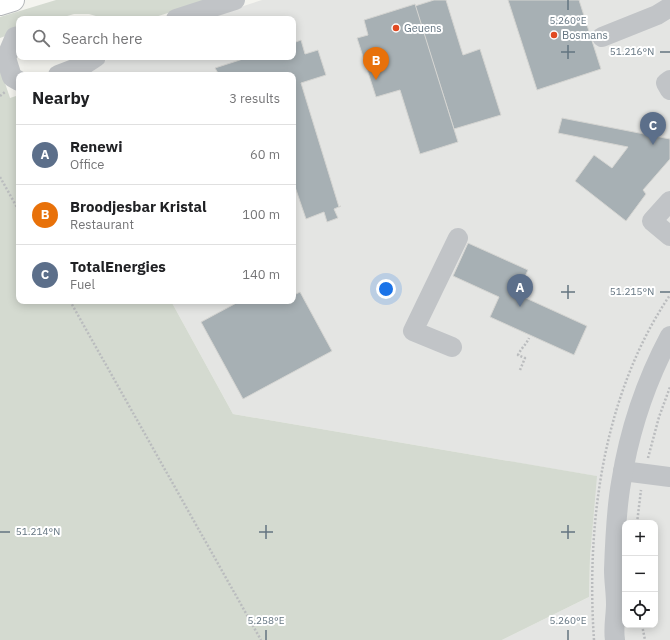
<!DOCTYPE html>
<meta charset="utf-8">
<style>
:root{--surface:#fff;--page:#f2f2f2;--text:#202124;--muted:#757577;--line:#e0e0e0;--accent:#e14a22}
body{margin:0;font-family:"IBM Plex Sans",sans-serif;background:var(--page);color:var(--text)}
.controls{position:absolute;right:12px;bottom:12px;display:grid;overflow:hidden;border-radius:8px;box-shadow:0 2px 10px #0003}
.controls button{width:36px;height:36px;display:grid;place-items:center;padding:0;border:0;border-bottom:1px solid var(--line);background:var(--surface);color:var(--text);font:20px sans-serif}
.you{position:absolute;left:386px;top:289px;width:14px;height:14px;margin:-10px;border:3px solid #fff;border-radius:50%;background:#1a73e8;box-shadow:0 0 0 6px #1a73e833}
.badge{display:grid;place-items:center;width:26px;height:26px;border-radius:50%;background:var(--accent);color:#fff;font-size:13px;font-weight:700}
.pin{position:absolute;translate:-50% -33px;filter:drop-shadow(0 1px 2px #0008)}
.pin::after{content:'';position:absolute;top:21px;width:14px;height:12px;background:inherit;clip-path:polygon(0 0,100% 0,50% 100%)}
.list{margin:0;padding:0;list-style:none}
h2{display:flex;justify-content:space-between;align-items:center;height:52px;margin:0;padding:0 16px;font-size:17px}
h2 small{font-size:13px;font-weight:400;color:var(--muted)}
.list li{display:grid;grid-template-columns:26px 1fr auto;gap:12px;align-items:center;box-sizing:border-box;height:60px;padding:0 16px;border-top:1px solid var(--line)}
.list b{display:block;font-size:15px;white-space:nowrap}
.list p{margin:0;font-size:13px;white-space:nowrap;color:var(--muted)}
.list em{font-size:13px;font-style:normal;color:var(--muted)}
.icon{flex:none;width:22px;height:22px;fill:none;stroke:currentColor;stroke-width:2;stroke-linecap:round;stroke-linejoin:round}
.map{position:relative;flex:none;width:670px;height:640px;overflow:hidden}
.search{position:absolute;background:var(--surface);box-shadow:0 2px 10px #0003;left:16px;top:16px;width:280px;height:44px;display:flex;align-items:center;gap:10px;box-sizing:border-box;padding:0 14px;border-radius:8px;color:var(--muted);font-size:15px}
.panel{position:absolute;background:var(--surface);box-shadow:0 2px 10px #0003;left:16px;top:72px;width:280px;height:232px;border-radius:8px}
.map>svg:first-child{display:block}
.built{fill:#e4e5e3;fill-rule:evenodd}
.green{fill:#d4dad0}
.building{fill:#a7b0b4;stroke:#d5d5d2}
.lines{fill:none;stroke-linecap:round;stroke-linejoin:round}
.highway-casing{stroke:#b3b6b9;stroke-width:24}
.path{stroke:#babcbe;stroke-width:2.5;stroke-dasharray:2 2;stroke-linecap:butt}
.minor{stroke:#c1c4c7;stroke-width:20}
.highway{stroke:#fff;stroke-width:22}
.ticks{fill:none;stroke:#637480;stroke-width:1.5}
.poi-dot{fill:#e14a22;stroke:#fff;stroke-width:1.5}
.labels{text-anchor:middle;stroke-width:4;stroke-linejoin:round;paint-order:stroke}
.poi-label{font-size:11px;fill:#637480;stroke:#fff;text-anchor:start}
.ticks-label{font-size:10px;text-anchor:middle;fill:#637480;stroke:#fff;stroke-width:4;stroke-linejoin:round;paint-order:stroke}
</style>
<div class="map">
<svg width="670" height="640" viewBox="0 0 670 640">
<rect width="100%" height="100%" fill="#f4f4ef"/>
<!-- built -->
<path class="built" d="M262,0h408v640h-168l87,-43 1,-39 6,-82 -363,-62 -62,-113h122v-226h-212l12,-4 17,-14h183v-38h-90zM625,523h30v102h-30z"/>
<!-- green -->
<g class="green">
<path d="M56,0h153l-60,19h-43l-17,-5h-15l-17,5h-38v12l-19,7v-21z"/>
<path d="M0,68l10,30 9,-3v206h152l62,113 364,62 -7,82 -1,39 -87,43h-502z"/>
</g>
<!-- building -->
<g class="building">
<path d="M434,0h12l17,55 17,-6 21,66 -47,14 -39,-123z"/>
<path d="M508,0h71l22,69 -64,21z"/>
<path d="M415,4l43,138 -38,12 -20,-64 -24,7 -19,-59 11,-3 -4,-15z"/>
<path d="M301,40l4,14 13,-4 8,25 -25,8 38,124 2,-1 -7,3 4,9 -11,4 -3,-10 -18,7 -13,-38v-106h-74l-4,-7 34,-11h44v-14z"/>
<path d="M562,118l108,21v20l-27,31 3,4 -20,27 -51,-40 19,-26 18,13 16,-21 -70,-14z"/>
<path d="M468,243l60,27 -11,24 70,32 -13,29 -84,-38 9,-20 -46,-21z"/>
<path d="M293,288l3,6 4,-2 32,59 -89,48 -42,-77 39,-21h53z"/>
</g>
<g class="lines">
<!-- highway casing -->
<g class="highway-casing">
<path id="highway" d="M0,4l13,-4"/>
</g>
<!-- path -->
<g class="path">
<path d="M0,96l5,-4"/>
<path d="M0,177l19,34"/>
<path d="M70,301l191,339"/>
<path d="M520,370l5,-12 -7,-3c4,-8 8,-10 11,-17"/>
<path d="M648,458l11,-41 11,-30"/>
<path d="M637,523l4,-33"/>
<path d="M642,625l3,15"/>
<path d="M594,640c-8,-117 9,-246 76,-345"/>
</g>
<!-- minor -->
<g class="minor">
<path d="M176,19l59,-19"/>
<path d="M19,36l-4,1 -9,21 6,19 7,4"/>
<path d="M602,37l55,-22 13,-8"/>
<path d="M58,75l26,-10 12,-8"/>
<path d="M670,80l-4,3 4,7"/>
<path d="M670,201l-18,20 18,15"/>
<path d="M452,347l-39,-16 45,-93"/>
<path d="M623,471l47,6"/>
<path d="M615,640c-2,-12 1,-24 1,-36 0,-11 -2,-23 -2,-34 1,-29 2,-59 7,-87 8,-51 25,-102 49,-147"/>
</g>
<!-- highway -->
<use href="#highway" class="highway"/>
</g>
<!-- ticks -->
<path class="ticks" d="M568,0v10M568,45v14M561,52h14M660,52h10M568,285v14M561,292h14M660,292h10M266,525v14M568,525v14M0,532h10M259,532h14M561,532h14M266,630v10M568,630v10"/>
<!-- markers -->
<g class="poi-dot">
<circle cx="396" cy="28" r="4"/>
<circle cx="554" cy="35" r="4"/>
</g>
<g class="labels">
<!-- poi labels -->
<g class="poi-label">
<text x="404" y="32">Geuens</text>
<text x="562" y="39">Bosmans</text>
</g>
</g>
<g class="ticks-label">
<text x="568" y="24">5.260°E</text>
<text x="632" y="55">51.216°N</text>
<text x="632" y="295">51.215°N</text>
<text x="38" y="535">51.214°N</text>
<text x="266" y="624">5.258°E</text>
<text x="568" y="624">5.260°E</text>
</g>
</svg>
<div class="controls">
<button>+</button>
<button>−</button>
<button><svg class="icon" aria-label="locate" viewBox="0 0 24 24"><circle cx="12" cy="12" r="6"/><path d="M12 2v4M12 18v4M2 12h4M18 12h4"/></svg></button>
</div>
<div class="you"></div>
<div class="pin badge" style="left:520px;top:307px;background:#5c6f8a">A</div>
<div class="pin badge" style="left:376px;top:80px;background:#e8710a">B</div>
<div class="pin badge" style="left:653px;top:145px;background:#5c6f8a">C</div>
<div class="search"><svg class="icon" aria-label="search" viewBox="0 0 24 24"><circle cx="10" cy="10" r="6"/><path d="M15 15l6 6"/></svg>Search here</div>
<section class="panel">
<h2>Nearby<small>3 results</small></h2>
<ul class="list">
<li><span class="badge" style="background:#5c6f8a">A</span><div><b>Renewi</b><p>Office</p></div><em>60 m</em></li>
<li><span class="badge" style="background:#e8710a">B</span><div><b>Broodjesbar Kristal</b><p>Restaurant</p></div><em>100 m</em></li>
<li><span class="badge" style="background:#5c6f8a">C</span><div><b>TotalEnergies</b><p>Fuel</p></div><em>140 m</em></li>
</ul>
</section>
</div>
